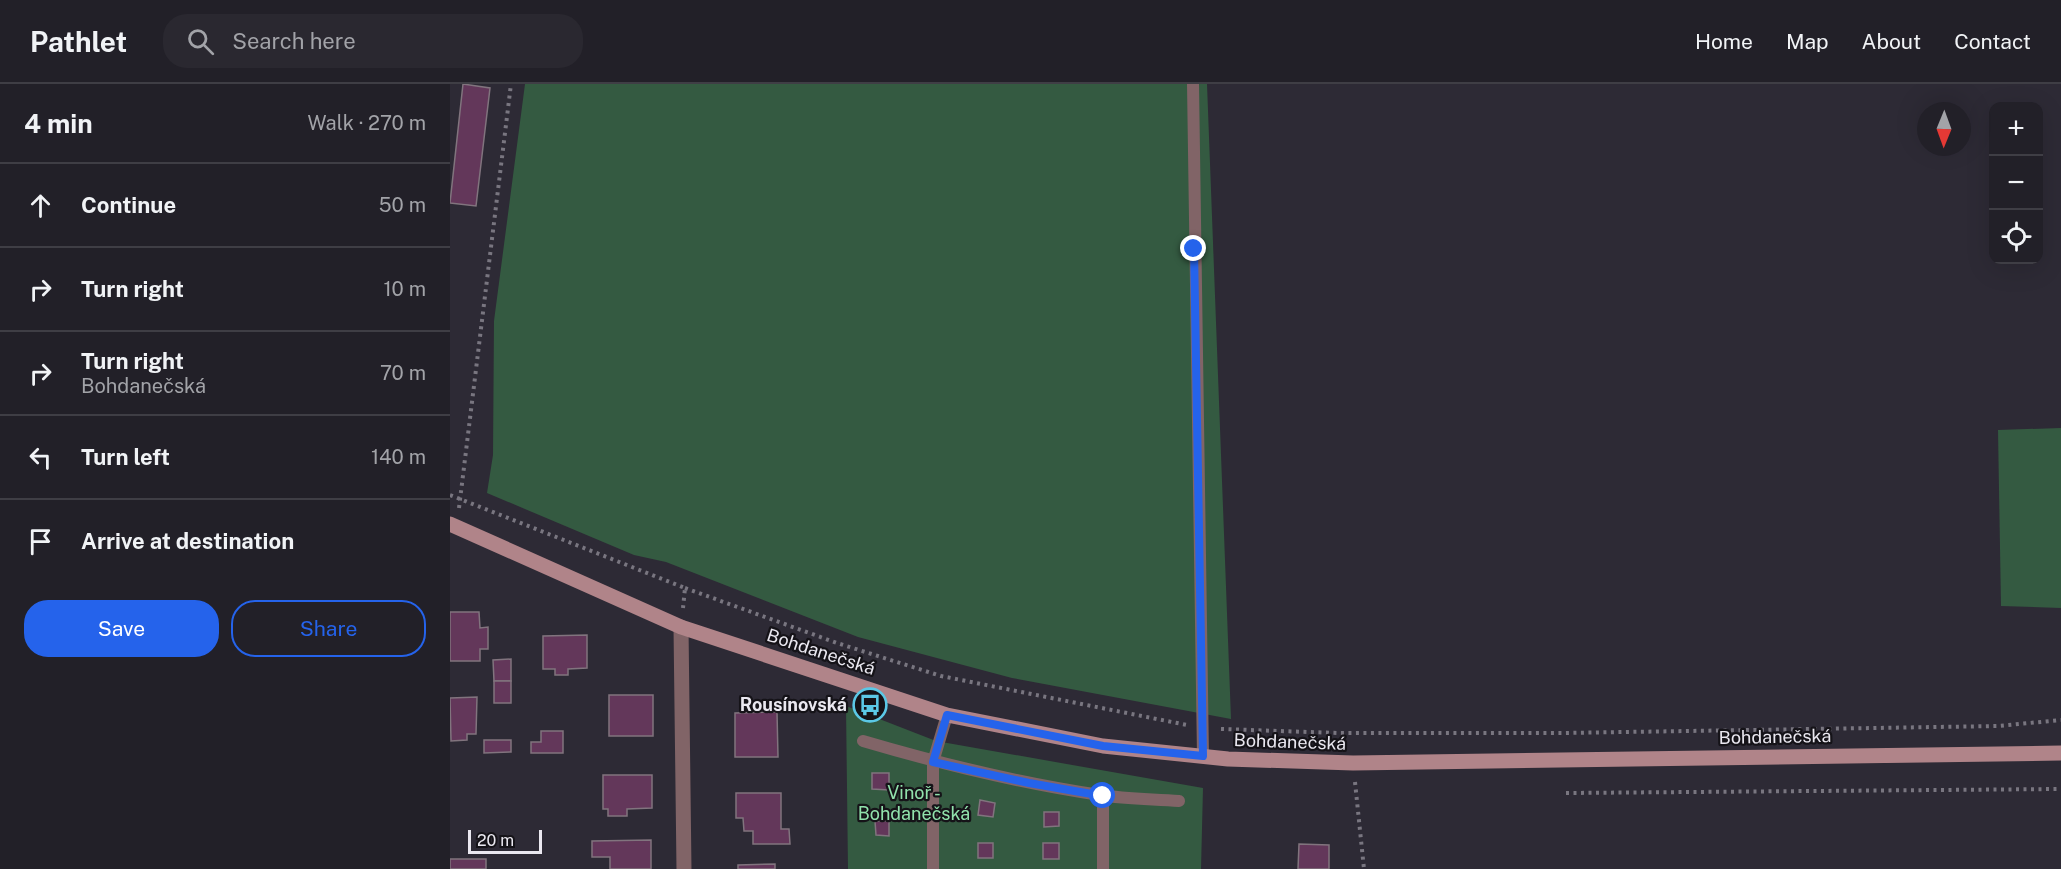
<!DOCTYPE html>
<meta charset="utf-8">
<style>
:root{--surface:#222028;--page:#2a2830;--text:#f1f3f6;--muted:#a2a3a8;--line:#3f3e45;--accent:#2563eb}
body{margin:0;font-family:"Public Sans",sans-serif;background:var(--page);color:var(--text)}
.controls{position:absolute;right:18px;top:18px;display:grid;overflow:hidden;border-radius:12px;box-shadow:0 6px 24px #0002}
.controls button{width:54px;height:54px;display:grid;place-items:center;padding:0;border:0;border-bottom:2px solid var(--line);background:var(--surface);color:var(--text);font:30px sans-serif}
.compass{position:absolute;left:1467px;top:18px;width:54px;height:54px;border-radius:50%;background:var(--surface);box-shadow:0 6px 24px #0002;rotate:181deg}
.scale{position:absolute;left:18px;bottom:15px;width:74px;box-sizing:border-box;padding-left:6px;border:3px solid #eae8f0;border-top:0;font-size:16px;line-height:21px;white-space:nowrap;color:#eae8f0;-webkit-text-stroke:4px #151318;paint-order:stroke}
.stop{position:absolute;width:18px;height:18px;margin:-14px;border:4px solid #2563eb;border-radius:50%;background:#fff}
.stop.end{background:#2563eb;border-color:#fff;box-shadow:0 2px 6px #0008}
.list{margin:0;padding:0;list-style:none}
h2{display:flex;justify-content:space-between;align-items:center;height:78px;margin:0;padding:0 24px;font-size:26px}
h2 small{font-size:20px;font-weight:400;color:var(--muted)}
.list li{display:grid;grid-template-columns:39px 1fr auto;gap:18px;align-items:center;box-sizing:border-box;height:84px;padding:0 24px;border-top:2px solid var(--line)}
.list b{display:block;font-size:22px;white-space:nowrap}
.list p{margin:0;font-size:20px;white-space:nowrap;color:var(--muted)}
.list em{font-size:20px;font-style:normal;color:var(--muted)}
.actions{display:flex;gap:12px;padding:18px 24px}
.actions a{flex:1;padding:14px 0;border:2px solid var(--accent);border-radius:24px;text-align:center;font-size:21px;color:var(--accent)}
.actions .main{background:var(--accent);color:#fff}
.icon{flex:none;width:33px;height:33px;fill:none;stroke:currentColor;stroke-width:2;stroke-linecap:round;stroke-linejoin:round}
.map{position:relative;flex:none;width:1611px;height:785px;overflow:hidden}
header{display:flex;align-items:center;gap:36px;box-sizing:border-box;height:84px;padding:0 30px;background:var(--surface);border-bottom:2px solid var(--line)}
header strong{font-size:28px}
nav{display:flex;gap:33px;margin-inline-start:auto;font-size:21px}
.search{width:420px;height:54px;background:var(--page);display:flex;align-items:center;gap:15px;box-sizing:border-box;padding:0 21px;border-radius:24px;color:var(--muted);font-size:22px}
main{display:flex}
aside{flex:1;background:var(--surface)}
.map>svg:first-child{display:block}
.green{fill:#345a41}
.building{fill:#63375a;stroke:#81747e;stroke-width:1.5}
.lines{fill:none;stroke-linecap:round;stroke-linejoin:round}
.path{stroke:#797680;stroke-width:4;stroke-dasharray:3 4.5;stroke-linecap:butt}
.lane{stroke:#816467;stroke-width:12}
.street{stroke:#816467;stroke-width:15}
.secondary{stroke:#b08489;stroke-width:15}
.route{stroke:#2563eb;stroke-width:8}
.labels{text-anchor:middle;stroke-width:4.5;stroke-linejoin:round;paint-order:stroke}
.street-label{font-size:18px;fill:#eae8f0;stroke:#151318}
.poi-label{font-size:18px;font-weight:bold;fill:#eae8f0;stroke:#151318;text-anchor:end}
.park-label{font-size:18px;fill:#91e2ac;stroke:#151318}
</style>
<header>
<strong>Pathlet</strong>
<div class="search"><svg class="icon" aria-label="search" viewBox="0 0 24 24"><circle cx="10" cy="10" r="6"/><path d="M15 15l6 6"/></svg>Search here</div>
<nav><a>Home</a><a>Map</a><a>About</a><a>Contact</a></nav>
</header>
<main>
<aside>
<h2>4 min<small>Walk · 270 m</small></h2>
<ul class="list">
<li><svg class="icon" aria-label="ahead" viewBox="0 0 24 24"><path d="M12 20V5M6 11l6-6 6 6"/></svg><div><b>Continue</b></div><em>50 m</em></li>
<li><svg class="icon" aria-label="right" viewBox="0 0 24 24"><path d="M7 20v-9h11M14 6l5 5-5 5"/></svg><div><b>Turn right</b></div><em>10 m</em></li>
<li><svg class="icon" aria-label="right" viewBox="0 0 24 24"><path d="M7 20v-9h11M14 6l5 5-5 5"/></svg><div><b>Turn right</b><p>Bohdanečská</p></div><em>70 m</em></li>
<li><svg class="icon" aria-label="left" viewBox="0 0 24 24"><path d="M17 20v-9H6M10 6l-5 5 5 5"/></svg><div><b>Turn left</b></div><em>140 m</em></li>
<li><svg class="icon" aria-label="arrive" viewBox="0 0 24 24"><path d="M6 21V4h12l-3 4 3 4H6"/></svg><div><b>Arrive at destination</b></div></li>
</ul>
<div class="actions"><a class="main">Save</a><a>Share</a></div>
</aside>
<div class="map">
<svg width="1611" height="785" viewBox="0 0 1611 785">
<rect width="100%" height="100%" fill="#2d2a35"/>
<!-- green -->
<g class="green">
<path d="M75,0h682l24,635 -219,-41 -154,-41 -192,-75 -32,-7 -147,-62 6,-38 1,-134z"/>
<path d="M1611,344v180l-60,-2 -3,-176z"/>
<path d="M396,622l90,35 267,47 -2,81h-353z"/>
</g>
<!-- building -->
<g class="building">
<path d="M13,0l27,4 -14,118 -26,-3z"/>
<path d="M0,528h29l1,16 8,-1v22h-8v12h-30z"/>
<path d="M137,551v33l-19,1v6h-13v-6h-12v-33z"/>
<path d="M61,575v22h-17l-1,-21z"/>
<rect x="44" y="597" width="17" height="22"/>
<rect x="159" y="611" width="44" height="41"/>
<path d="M27,613l-1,37h-9v6l-16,1 -1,-43z"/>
<path d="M327,628l1,45h-43v-44z"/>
<path d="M91,647h22v22h-32v-11h10z"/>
<path d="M34,656h27v12l-27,1z"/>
<path d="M422,689h17v17l-17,-1z"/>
<path d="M153,691h49v33l-25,1v7h-19v-7h-5z"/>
<path d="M286,709h45v36h8l1,15h-37v-13h-9l-1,-13h-7z"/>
<path d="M530,716l15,3 -2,14 -15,-2z"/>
<path d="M594,728h15v14l-15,1z"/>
<path d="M425,737h14v15l-13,-1z"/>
<path d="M201,756v29h-41v-12h-18v-16z"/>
<rect x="528" y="759" width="15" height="15"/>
<rect x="593" y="759" width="16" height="16"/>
<path d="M849,760l30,1v24h-31z"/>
<rect x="0" y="775" width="36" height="10"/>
<path d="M325,780v5h-37v-4z"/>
</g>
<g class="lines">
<!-- path -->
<g class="path">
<path d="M0,411l235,93 -2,20"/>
<path d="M9,424l52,-424"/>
<path d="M235,504l152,55 104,33 246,49"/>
<path d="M771,645l117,4h225l435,-7 63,-6"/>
<path d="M905,698l9,87"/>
<path d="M1116,709l495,-4"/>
</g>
<!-- lane -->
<g class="lane">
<path d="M743,0l10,673"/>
<path d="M413,657c78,23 157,42 237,54 26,4 53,4 79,6"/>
<path d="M653,712v73"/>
<path d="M483,785v-107l14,-47"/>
</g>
<!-- street -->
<path class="street" d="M231,543l3,242"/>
<!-- secondary -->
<path class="secondary" d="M0,440l231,103 266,88 156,31 125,13 125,4 708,-10"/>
</g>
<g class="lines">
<!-- route -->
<path class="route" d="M653,712l-74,-13 -96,-21 14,-47 156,31 100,10 -9,-507"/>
</g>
<!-- icons -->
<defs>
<g id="bus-ring" transform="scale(1.725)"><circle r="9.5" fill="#151318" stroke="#5bc8e6" stroke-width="1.5"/><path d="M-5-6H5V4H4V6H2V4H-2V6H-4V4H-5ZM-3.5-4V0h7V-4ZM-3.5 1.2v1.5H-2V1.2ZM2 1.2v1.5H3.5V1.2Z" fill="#5bc8e6"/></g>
</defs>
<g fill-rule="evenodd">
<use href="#bus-ring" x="420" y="621"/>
</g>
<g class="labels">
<!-- street labels -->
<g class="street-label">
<text transform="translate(371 568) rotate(18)" y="6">Bohdanečská</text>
<text transform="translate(1325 653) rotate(-1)" y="6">Bohdanečská</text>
<text transform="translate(840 658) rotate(2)" y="6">Bohdanečská</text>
</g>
<!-- poi labels -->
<g class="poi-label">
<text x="397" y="627">Rousínovská</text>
</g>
<!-- park labels -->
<g class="park-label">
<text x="464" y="715">Vinoř -<tspan x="464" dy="21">Bohdanečská</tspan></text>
</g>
</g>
</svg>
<div class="controls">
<button>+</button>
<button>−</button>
<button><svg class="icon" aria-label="locate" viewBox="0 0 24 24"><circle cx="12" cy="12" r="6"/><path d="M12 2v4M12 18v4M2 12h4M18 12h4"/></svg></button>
</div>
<svg class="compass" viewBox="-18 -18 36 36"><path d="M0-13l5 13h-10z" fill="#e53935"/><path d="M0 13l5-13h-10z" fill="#a2a3a8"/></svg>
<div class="scale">20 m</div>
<div class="stop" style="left:653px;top:712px"></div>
<div class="stop end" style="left:744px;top:165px"></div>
</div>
</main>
